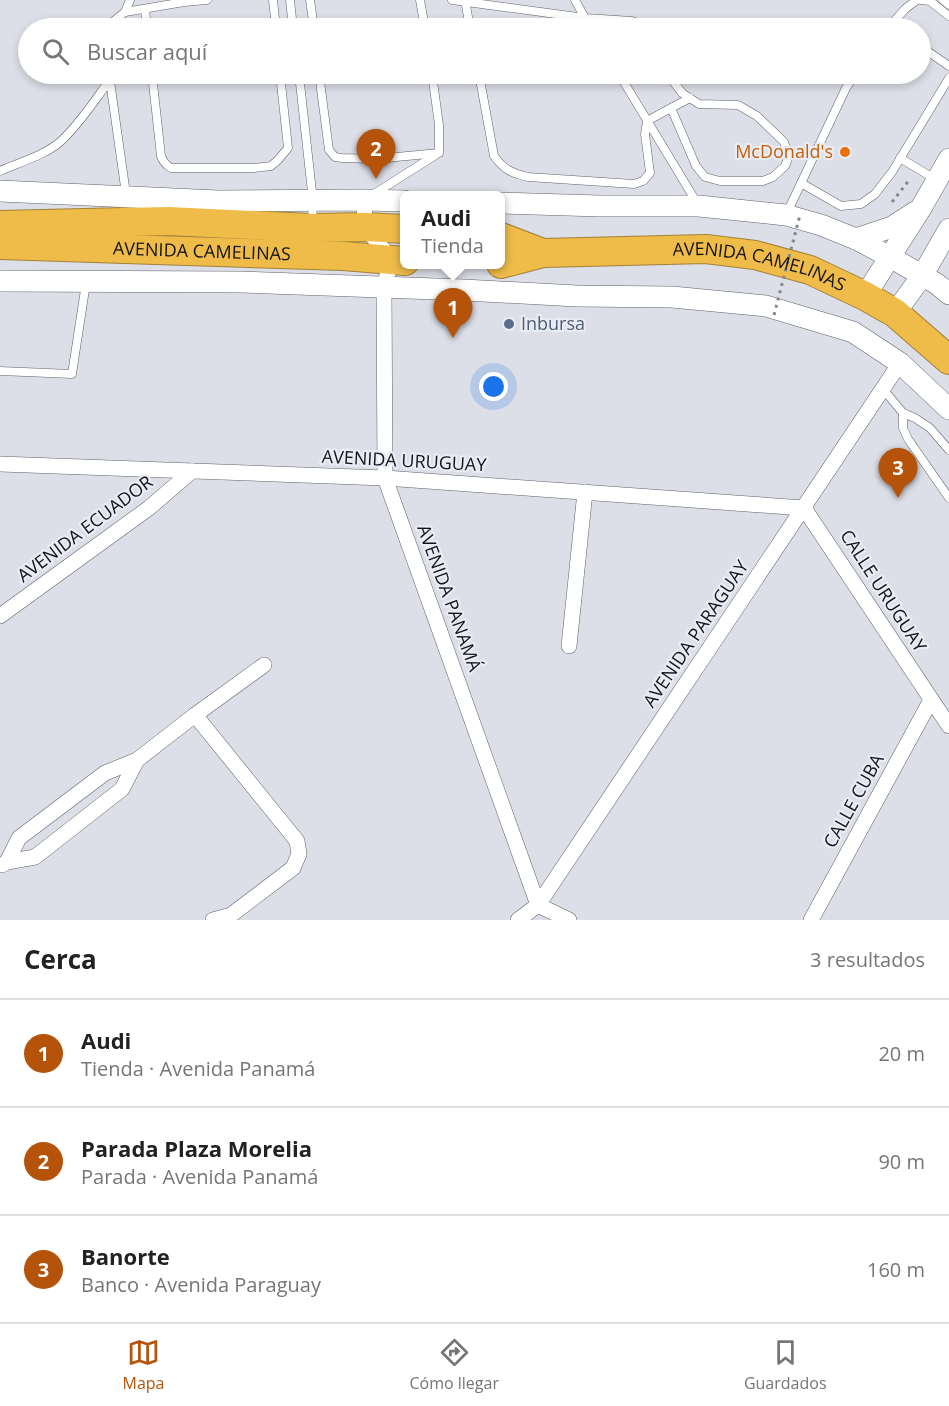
<!DOCTYPE html>
<html lang="es">
<meta charset="utf-8">
<style>
:root{--surface:#fff;--page:#f2f2f2;--text:#222;--muted:#767676;--line:#e0e0e0;--accent:#b45309}
body{margin:0;font-family:"Open Sans",sans-serif;background:var(--page);color:var(--text)}
.you{position:absolute;left:494px;top:387px;width:21px;height:21px;margin:-15px;border:4px solid #fff;border-radius:50%;background:#1a73e8;box-shadow:0 0 0 9px #1a73e833}
.badge{display:grid;place-items:center;width:39px;height:39px;border-radius:50%;background:var(--accent);color:#fff;font-size:20px;font-weight:700}
.pin{position:absolute;translate:-50% -50px;filter:drop-shadow(0 2px 3px #0008)}
.pin::after{content:'';position:absolute;top:32px;width:21px;height:18px;background:inherit;clip-path:polygon(0 0,100% 0,50% 100%)}
.popup{position:absolute;left:400px;top:191px;width:105px;height:78px;box-sizing:border-box;display:grid;place-content:center;border-radius:9px;background:var(--surface);filter:drop-shadow(0 2px 4px #0005);font-size:20px;white-space:nowrap;color:var(--muted)}
.popup b{font-size:22px;color:var(--text)}
.popup::after{content:'';position:absolute;left:50%;top:100%;margin-left:-12px;border:12px solid transparent;border-top-color:var(--surface)}
.list{margin:0;padding:0;list-style:none}
h2{display:flex;justify-content:space-between;align-items:center;height:78px;margin:0;padding:0 24px;font-size:26px}
h2 small{font-size:20px;font-weight:400;color:var(--muted)}
.list li{display:grid;grid-template-columns:39px 1fr auto;gap:18px;align-items:center;box-sizing:border-box;height:108px;padding:0 24px;border-top:2px solid var(--line)}
.list b{display:block;font-size:22px;white-space:nowrap}
.list p{margin:0;font-size:20px;white-space:nowrap;color:var(--muted)}
.list em{font-size:20px;font-style:normal;color:var(--muted)}
.icon{flex:none;width:33px;height:33px;fill:none;stroke:currentColor;stroke-width:2;stroke-linecap:round;stroke-linejoin:round}
.map{position:relative;flex:none;width:949px;height:920px;overflow:hidden}
.search{position:absolute;background:var(--surface);box-shadow:0 3px 9px #0003;left:18px;right:18px;top:18px;height:66px;display:flex;align-items:center;gap:15px;box-sizing:border-box;padding:0 21px;border-radius:33px;color:var(--muted);font-size:22px}
.sheet{height:402px;background:var(--surface)}
nav{display:flex;justify-content:space-around;align-items:center;box-sizing:border-box;height:84px;border-top:2px solid var(--line);background:var(--surface);font-size:16px;color:var(--muted)}
nav a{display:grid;justify-items:center;gap:3px}
nav .on{color:var(--accent)}
.map>svg:first-child{display:block}
.lines{fill:none;stroke-linecap:round;stroke-linejoin:round}
.lane-casing{stroke:#5f6169;stroke-width:9}
.street-casing{stroke:#5f6169;stroke-width:16}
.secondary-casing{stroke:#5f6169;stroke-width:22}
.highway-casing{stroke:#a28138;stroke-width:30}
.path{stroke:#84868c;stroke-width:3;stroke-dasharray:3 4.5;stroke-linecap:butt}
.lane{stroke:#fff;stroke-width:8}
.street{stroke:#fff;stroke-width:15}
.secondary{stroke:#fff;stroke-width:21}
.highway{stroke:#efbc4a;stroke-width:28}
.path-bridge{stroke:#84868c;stroke-width:3;stroke-dasharray:3 4.5;stroke-linecap:butt}
.food-dot{fill:#e8710a;stroke:#eaecf5;stroke-width:2}
.service-dot{fill:#5c6f8a;stroke:#eaecf5;stroke-width:2}
.labels{text-anchor:middle;stroke-width:4.5;stroke-linejoin:round;paint-order:stroke}
.food-label{font-size:18px;fill:#c56008;stroke:#eaecf5;text-anchor:end}
.street-label{font-size:18px;fill:#131417;stroke:#eaecf5}
.service-label{font-size:18px;fill:#4e5e75;stroke:#eaecf5;text-anchor:start}
</style>
<div class="map">
<svg width="949" height="920" viewBox="0 0 949 920">
<rect width="100%" height="100%" fill="#dddfe8"/>
<g class="lines">
<!-- lane casing -->
<g class="lane-casing">
<g id="lane">
<path d="M273,0l3,28"/>
<path d="M290,0l3,28"/>
<path d="M310,0l4,28"/>
<path d="M420,0l5,28"/>
<path d="M452,0l133,18 7,10"/>
<path d="M465,0l5,28"/>
<path d="M575,0l10,18 47,3 17,7"/>
<path d="M921,0l9,1 19,15"/>
<path d="M943,0l6,5"/>
<path d="M145,9l2,19"/>
<path d="M125,12l5,-12"/>
<path d="M108,28l7,-8 10,-8 59,-10 23,-2"/>
<path d="M888,28l18,-20 11,-8"/>
<path d="M920,46l29,20"/>
<path d="M109,74l17,120"/>
<path d="M152,74l9,82c2,6 5,9 10,12h83l17,-2 7,-6 10,-12 -8,-74"/>
<path d="M299,74l14,127 -1,23"/>
<path d="M319,74l10,76 6,7 7,1 33,1 64,-6v-28l-7,-51"/>
<path d="M479,74l15,82c10,14 18,17 34,21l106,7 9,-3 7,-8 -5,-39 2,-13 24,-13"/>
<path d="M619,74l78,129"/>
<path d="M668,74l1,2 13,17 17,11 39,1 19,11 27,26 5,14 -4,10 -12,11 -10,4h-43l-15,-4 -9,-11 -25,-58 19,-10"/>
<path d="M900,158l35,21"/>
<path d="M0,171c18,-8 45,-16 60,-29 19,-17 34,-41 50,-62"/>
<path d="M801,183l40,23 20,-2 14,-10 17,-22 57,-94"/>
<path d="M374,194l63,-40"/>
<path d="M786,215l60,-127 9,-14"/>
<path d="M0,371l72,3 14,-91"/>
<path d="M883,389l20,24 12,5 15,10 19,22"/>
<path d="M903,413v15l5,11 41,59"/>
</g>
</g>
<!-- street casing -->
<g class="street-casing">
<g id="street">
<path d="M364,200l1,27 27,33"/>
<path d="M395,258l-3,2 -7,22 -1,6 1,190 153,427 31,15"/>
<path d="M0,464l385,14 419,30 145,218"/>
<path d="M0,616l149,-108 43,-37"/>
<path d="M569,646l16,-154"/>
<path d="M195,715l102,126 2,13 -6,14 -62,47 -18,5"/>
<path d="M7,862l12,-24 86,-65 32,-13 58,-45 69,-50"/>
<path d="M2,865l5,-3 28,-5 87,-68 15,-29"/>
<path d="M518,920l20,-15 362,-542"/>
<path d="M811,920l120,-220"/>
</g>
</g>
<!-- secondary casing -->
<g class="secondary-casing">
<g id="secondary">
<path d="M0,191l218,10 146,-1 41,1"/>
<path d="M501,203l99,3h99l87,9 35,10 35,14 34,18 47,27 12,10"/>
<path d="M856,239l36,-12 23,-15"/>
<path d="M0,281l240,1 224,8 113,6 95,1 94,9 87,26 47,31 49,46"/>
<path d="M865,296l56,-88 28,-49"/>
<path d="M895,313l27,-37 27,-47"/>
</g>
</g>
<!-- highway casing -->
<g class="highway-casing">
<g id="highway">
<path d="M0,225l168,-4 144,7 53,-1 40,2"/>
<path d="M501,237l42,16"/>
<path id="s1" d="M0,245l343,11 62,5"/>
<path id="s2" d="M501,264l42,-11 163,-4 49,6 55,15 55,26 30,17 54,47"/>
</g>
</g>
<!-- path -->
<path class="path" d="M892,202l18,-23"/>
<!-- lane -->
<use href="#lane" class="lane"/>
<!-- street -->
<use href="#street" class="street"/>
<!-- secondary -->
<use href="#secondary" class="secondary"/>
<!-- highway -->
<use href="#highway" class="highway"/>
<!-- path-bridge -->
<path class="path-bridge" d="M774,315l26,-100"/>
</g>
<!-- markers -->
<circle class="food-dot" cx="845" cy="152" r="6"/>
<circle class="service-dot" cx="509" cy="324" r="6"/>
<g class="labels">
<!-- food labels -->
<g class="food-label">
<text x="833" y="158">McDonald's</text>
</g>
<!-- street labels -->
<g class="street-label">
<text dy="6" stroke="none"><textPath href="#s1" startOffset="202">AVENIDA CAMELINAS</textPath></text>
<text dy="6" stroke="none"><textPath href="#s2" startOffset="262">AVENIDA CAMELINAS</textPath></text>
<text transform="translate(404 461) rotate(3)" y="6">AVENIDA URUGUAY</text>
<text transform="translate(85 529) rotate(-37)" y="6">AVENIDA ECUADOR</text>
<text transform="translate(883 591) rotate(57)" y="6">CALLE URUGUAY</text>
<text transform="translate(449 598) rotate(70)" y="6">AVENIDA PANAMÁ</text>
<text transform="translate(696 634) rotate(-56)" y="6">AVENIDA PARAGUAY</text>
<text transform="translate(854 801) rotate(-61)" y="6">CALLE CUBA</text>
</g>
<!-- service labels -->
<g class="service-label">
<text x="521" y="330">Inbursa</text>
</g>
</g>
</svg>
<div class="you"></div>
<div class="pin badge" style="left:453px;top:338px">1</div>
<div class="popup"><b>Audi</b>Tienda</div>
<div class="pin badge" style="left:376px;top:179px">2</div>
<div class="pin badge" style="left:898px;top:498px">3</div>
<div class="search"><svg class="icon" aria-label="search" viewBox="0 0 24 24"><circle cx="10" cy="10" r="6"/><path d="M15 15l6 6"/></svg>Buscar aquí</div>
</div>
<section class="sheet">
<h2>Cerca<small>3 resultados</small></h2>
<ul class="list">
<li><span class="badge">1</span><div><b>Audi</b><p>Tienda · Avenida Panamá</p></div><em>20 m</em></li>
<li><span class="badge">2</span><div><b>Parada Plaza Morelia</b><p>Parada · Avenida Panamá</p></div><em>90 m</em></li>
<li><span class="badge">3</span><div><b>Banorte</b><p>Banco · Avenida Paraguay</p></div><em>160 m</em></li>
</ul>
</section>
<nav>
<a class="on"><svg class="icon" aria-label="map" viewBox="0 0 24 24"><path d="M3 6l6-2 6 2 6-2v14l-6 2-6-2-6 2zM9 4v14M15 6v14"/></svg>Mapa</a>
<a><svg class="icon" aria-label="directions" viewBox="0 0 24 24"><path d="M12 3l9 9-9 9-9-9zM9 14v-3h6M13 9l2 2-2 2"/></svg>Cómo llegar</a>
<a><svg class="icon" aria-label="saved" viewBox="0 0 24 24"><path d="M7 4h10v16l-5-4-5 4z"/></svg>Guardados</a>
</nav>
